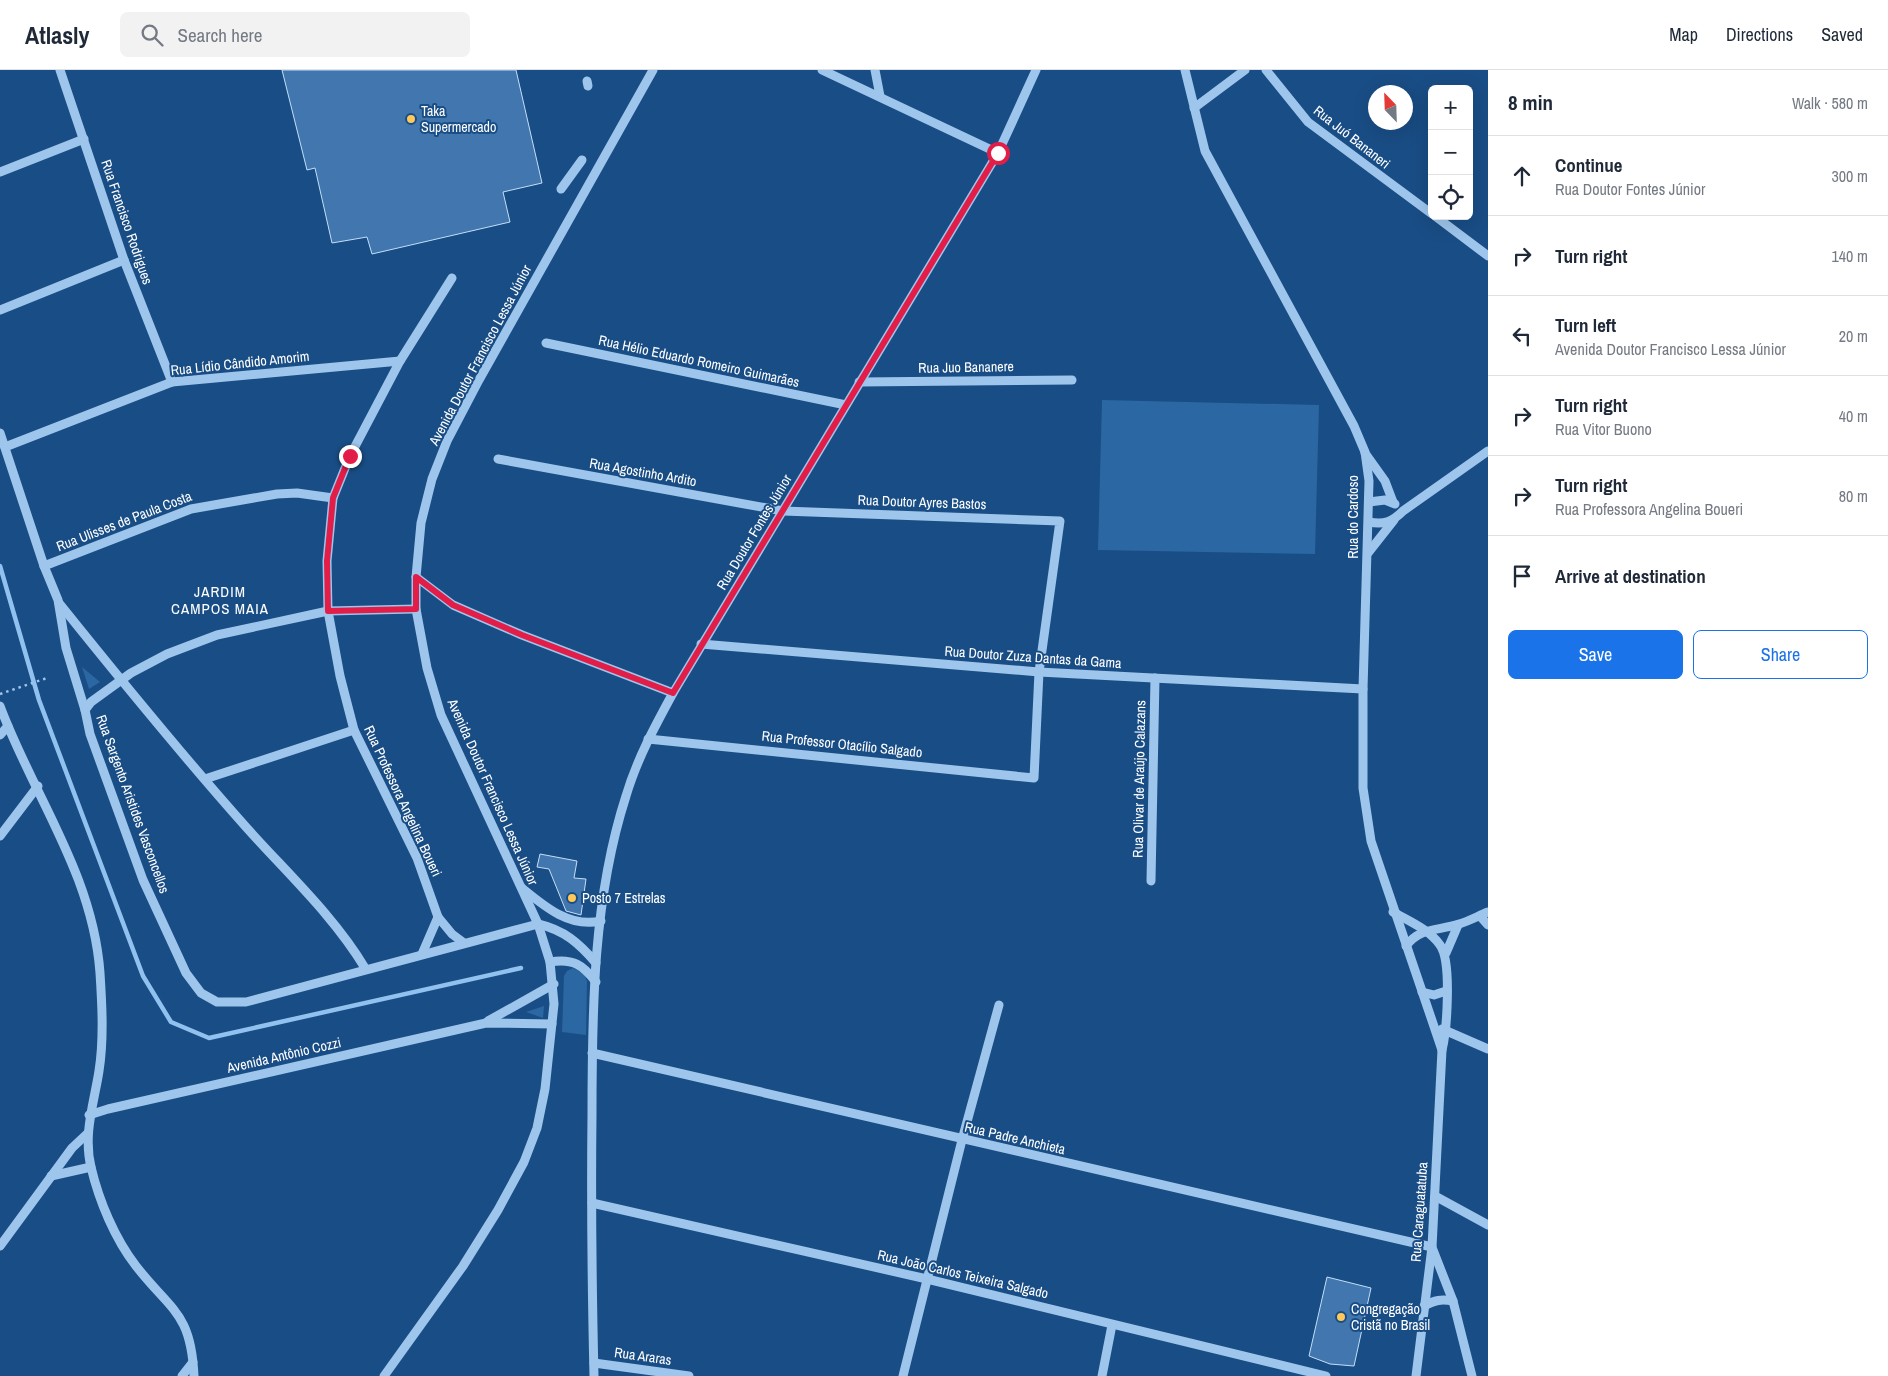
<!DOCTYPE html>
<meta charset="utf-8">
<style>
:root{--surface:#fff;--page:#f2f2f3;--text:#1f2937;--muted:#747a83;--line:#e0e1e3;--accent:#1a73e8}
body{margin:0;font-family:"Archivo Narrow",sans-serif;background:var(--page);color:var(--text)}
.controls{position:absolute;right:15px;top:15px;display:grid;overflow:hidden;border-radius:8px;box-shadow:0 5px 20px #0002}
.controls button{width:45px;height:45px;display:grid;place-items:center;padding:0;border:0;border-bottom:1px solid var(--line);background:var(--surface);color:var(--text);font:25px sans-serif}
.compass{position:absolute;left:1368px;top:15px;width:45px;height:45px;border-radius:50%;background:var(--surface);box-shadow:0 5px 20px #0002;rotate:337deg}
.stop{position:absolute;width:15px;height:15px;margin:-11px;border:4px solid #e11d48;border-radius:50%;background:#fff}
.stop.end{background:#e11d48;border-color:#fff;box-shadow:0 1px 5px #0008}
.list{margin:0;padding:0;list-style:none}
h2{display:flex;justify-content:space-between;align-items:center;height:65px;margin:0;padding:0 20px;font-size:21px}
h2 small{font-size:16px;font-weight:400;color:var(--muted)}
.list li{display:grid;grid-template-columns:32px 1fr auto;gap:15px;align-items:center;box-sizing:border-box;height:80px;padding:0 20px;border-top:1px solid var(--line)}
.list b{display:block;font-size:19px;white-space:nowrap}
.list p{margin:0;font-size:16px;white-space:nowrap;color:var(--muted)}
.list em{font-size:16px;font-style:normal;color:var(--muted)}
.actions{display:flex;gap:10px;padding:15px 20px}
.actions a{flex:1;padding:11px 0;border:1px solid var(--accent);border-radius:8px;text-align:center;font-size:18px;color:var(--accent)}
.actions .main{background:var(--accent);color:#fff}
.icon{flex:none;width:28px;height:28px;fill:none;stroke:currentColor;stroke-width:2;stroke-linecap:round;stroke-linejoin:round}
.map{position:relative;flex:none;width:1488px;height:1306px;overflow:hidden}
header{display:flex;align-items:center;gap:30px;box-sizing:border-box;height:70px;padding:0 25px;background:var(--surface);border-bottom:1px solid var(--line)}
header strong{font-size:24px}
nav{display:flex;gap:28px;margin-inline-start:auto;font-size:18px}
.search{width:350px;height:45px;background:var(--page);display:flex;align-items:center;gap:12px;box-sizing:border-box;padding:0 18px;border-radius:8px;color:var(--muted);font-size:19px}
main{display:flex}
aside{flex:1;background:var(--surface)}
.map>svg:first-child{display:block}
.green{fill:#2b67a3}
.lines{fill:none;stroke-linecap:round;stroke-linejoin:round}
.stream{stroke:#91c1ef;stroke-width:4.5}
.building{fill:#4177ae;stroke:#c4def9}
.path{stroke:#9ec5ec;stroke-width:2.5;stroke-dasharray:2.5 4;stroke-linecap:butt}
.minor{stroke:#9ec5ec;stroke-width:9}
.route{stroke:#e11d48;stroke-width:6}
.poi-dot{fill:#ffc85a;stroke:#194d85;stroke-width:2}
.labels{text-anchor:middle;stroke-width:4;stroke-linejoin:round;paint-order:stroke}
.poi-label{font-size:14px;fill:#fff;stroke:#194d85;text-anchor:start}
.street-label{font-size:14px;fill:#fff;stroke:#194d85}
.neighbourhood-label{font-size:15px;letter-spacing:1px;fill:#fff;stroke:#194d85}
</style>
<header>
<strong>Atlasly</strong>
<div class="search"><svg class="icon" aria-label="search" viewBox="0 0 24 24"><circle cx="10" cy="10" r="6"/><path d="M15 15l6 6"/></svg>Search here</div>
<nav><a>Map</a><a>Directions</a><a>Saved</a></nav>
</header>
<main>
<div class="map">
<svg width="1488" height="1306" viewBox="0 0 1488 1306">
<rect width="100%" height="100%" fill="#194d85"/>
<!-- green -->
<g class="green">
<path d="M1102,330l217,5 -4,149 -217,-4z"/>
<path d="M82,597l18,15 -11,7z"/>
<path d="M573,898l11,6 3,7 -1,54 -24,-3 2,-56 3,-5z"/>
<path d="M544,936l-1,12 -17,-6z"/>
</g>
<g class="lines">
<!-- stream -->
<path class="stream" d="M0,496l39,134 104,276 28,46 38,16 312,-70"/>
</g>
<!-- building -->
<g class="building">
<path d="M282,0h234l26,113 -39,9 7,30 -138,32 -5,-17 -35,6 -17,-75 -8,2z"/>
<path d="M540,784l37,7 -3,17 12,1 -5,36 -15,-4 -17,-42 -12,-2z"/>
<path d="M1327,1207l44,11 -17,78 -24,-2 -21,-8z"/>
</g>
<g class="lines">
<!-- path -->
<path class="path" d="M0,624l47,-16"/>
<!-- minor -->
<g class="minor">
<path d="M60,0l64,190 48,122"/>
<path d="M822,0l176,83"/>
<path d="M875,0l5,26"/>
<path d="M1185,0l20,81 149,275 11,26 4,29 -6,208v99l8,53 71,209"/>
<path d="M1266,0l42,52 124,92"/>
<path d="M587,11l1,5"/>
<path d="M1194,38l51,-38"/>
<path d="M0,102l84,-33"/>
<path d="M561,119l21,-29"/>
<path d="M1435,146l53,40"/>
<path d="M452,208l-52,83 -50,95 -17,42 -6,63 1,50 12,65 14,54 63,128 21,59 14,17 12,9"/>
<path d="M0,240l124,-50"/>
<path d="M546,273l300,62"/>
<path d="M859,312l213,-2"/>
<path d="M0,363l44,133 14,34 8,48 19,62 5,24 53,146 43,93 15,20 16,9h29l292,-78c26,6 41,19 58,39"/>
<path d="M5,377l167,-65 228,-21"/>
<path d="M1365,383l20,28 8,21"/>
<path d="M498,389l285,52 277,10 -21,151 -5,106 -386,-39"/>
<path d="M1369,432l16,-2 10,4"/>
<path d="M1369,452c15,3 23,0 34,-11l85,-60"/>
<path d="M1368,483l26,-33"/>
<path d="M44,496l147,-57 86,-15 20,-1 36,5"/>
<path d="M416,507l37,28 69,30 151,58"/>
<path d="M59,533c61,76 122,151 187,224 41,46 87,88 119,141"/>
<path d="M701,574l338,28 324,17"/>
<path d="M0,636c33,89 93,168 100,267 2,31 4,66 -1,98 -5,32 -16,63 -8,96 8,34 24,72 45,99 35,45 55,46 58,110"/>
<path d="M85,640l6,-8 40,-29 36,-19 50,-19 111,-24 88,-2"/>
<path d="M0,665l8,-9"/>
<path d="M205,709l149,-49"/>
<path d="M0,766l38,-50"/>
<path d="M1151,811l4,-203"/>
<path d="M522,818c23,19 48,40 79,33"/>
<path d="M1393,842c16,9 37,18 47,33 12,16 7,85 2,105l-10,197 -16,129"/>
<path d="M1480,846l8,9"/>
<path d="M1406,876c14,-19 32,-15 53,-22 10,-3 19,-8 29,-12"/>
<path d="M1446,883l12,-28"/>
<path d="M422,884l16,-37"/>
<path d="M550,892c23,-4 33,3 46,20"/>
<path d="M1422,922l12,3 12,-4"/>
<path d="M488,951l66,-37"/>
<path d="M1442,959l46,20"/>
<path d="M592,983l840,194"/>
<path d="M89,1045l19,-6 378,-86 66,1"/>
<path d="M51,1106l40,-9"/>
<path d="M1435,1126l53,29"/>
<path d="M592,1133l335,76 399,97"/>
<path d="M0,1176l72,-98 16,-15"/>
<path d="M1433,1180l20,51 19,75"/>
<path d="M1424,1236c11,-6 17,-7 29,-5"/>
<path d="M594,1293l95,13"/>
<path d="M182,1306l11,-14"/>
<path d="M384,1306l79,-110 35,-56 26,-48 13,-34 8,-39 9,-85 -4,-42 -12,-38 -97,-209 -14,-47 -11,-59v-32l5,-54 11,-44 15,-38 32,-61 174,-310"/>
<path d="M594,1306c-2,-87 -3,-174 -2,-261 0,-106 1,-217 34,-319 11,-37 29,-70 47,-103l325,-540 38,-83"/>
<path d="M903,1306l59,-236 37,-135"/>
<path d="M1102,1306l10,-51"/>
</g>
</g>
<g class="lines">
<!-- route -->
<path class="route" d="M350,386l-17,42 -6,63 1,50 88,-2v-32l37,28 69,30 151,58 325,-540"/>
</g>
<!-- markers -->
<g class="poi-dot">
<circle cx="411" cy="49" r="5"/>
<circle cx="572" cy="828" r="5"/>
<circle cx="1341" cy="1247" r="5"/>
</g>
<g class="labels">
<!-- poi labels -->
<g class="poi-label">
<text x="421" y="46">Taka<tspan x="421" dy="16">Supermercado</tspan></text>
<text x="582" y="833">Posto 7 Estrelas</text>
<text x="1351" y="1244">Congregação<tspan x="1351" dy="16">Cristã no Brasil</tspan></text>
</g>
<!-- street labels -->
<g class="street-label">
<text transform="translate(1352 67) rotate(38)" y="5">Rua Juó Bananeri</text>
<text transform="translate(127 152) rotate(71)" y="5">Rua Francisco Rodrigues</text>
<text transform="translate(480 285) rotate(-62)" y="5">Avenida Doutor Francisco Lessa Júnior</text>
<text transform="translate(699 291) rotate(12)" y="5">Rua Hélio Eduardo Romeiro Guimarães</text>
<text transform="translate(240 293) rotate(-6)" y="5">Rua Lídio Cândido Amorim</text>
<text transform="translate(966 297) rotate(-1)" y="5">Rua Juo Bananere</text>
<text transform="translate(643 402) rotate(10)" y="5">Rua Agostinho Ardito</text>
<text transform="translate(922 432) rotate(2)" y="5">Rua Doutor Ayres Bastos</text>
<text transform="translate(1353 447) rotate(-90)" y="5">Rua do Cardoso</text>
<text transform="translate(124 451) rotate(-21)" y="5">Rua Ulisses de Paula Costa</text>
<text transform="translate(754 462) rotate(-59)" y="5">Rua Doutor Fontes Júnior</text>
<text transform="translate(1033 587) rotate(4)" y="5">Rua Doutor Zuza Dantas da Gama</text>
<text transform="translate(842 674) rotate(6)" y="5">Rua Professor Otacílio Salgado</text>
<text transform="translate(1139 709) rotate(-89)" y="5">Rua Olivar de Araújo Calazans</text>
<text transform="translate(493 722) rotate(66)" y="5">Avenida Doutor Francisco Lessa Júnior</text>
<text transform="translate(403 731) rotate(65)" y="5">Rua Professora Angelina Boueri</text>
<text transform="translate(133 734) rotate(70)" y="5">Rua Sargento Aristides Vasconcellos</text>
<text transform="translate(284 985) rotate(-13)" y="5">Avenida Antônio Cozzi</text>
<text transform="translate(1015 1068) rotate(13)" y="5">Rua Padre Anchieta</text>
<text transform="translate(1419 1142) rotate(-86)" y="5">Rua Caraguatatuba</text>
<text transform="translate(963 1204) rotate(13)" y="5">Rua João Carlos Teixeira Salgado</text>
<text transform="translate(643 1286) rotate(8)" y="5">Rua Araras</text>
</g>
<!-- neighbourhood labels -->
<g class="neighbourhood-label">
<text x="220" y="527">JARDIM<tspan x="220" dy="17">CAMPOS MAIA</tspan></text>
</g>
</g>
</svg>
<div class="controls">
<button>+</button>
<button>−</button>
<button><svg class="icon" aria-label="locate" viewBox="0 0 24 24"><circle cx="12" cy="12" r="6"/><path d="M12 2v4M12 18v4M2 12h4M18 12h4"/></svg></button>
</div>
<svg class="compass" viewBox="-18 -18 36 36"><path d="M0-13l5 13h-10z" fill="#e53935"/><path d="M0 13l5-13h-10z" fill="#747a83"/></svg>
<div class="stop" style="left:998px;top:83px"></div>
<div class="stop end" style="left:350px;top:386px"></div>
</div>
<aside>
<h2>8 min<small>Walk · 580 m</small></h2>
<ul class="list">
<li><svg class="icon" aria-label="ahead" viewBox="0 0 24 24"><path d="M12 20V5M6 11l6-6 6 6"/></svg><div><b>Continue</b><p>Rua Doutor Fontes Júnior</p></div><em>300 m</em></li>
<li><svg class="icon" aria-label="right" viewBox="0 0 24 24"><path d="M7 20v-9h11M14 6l5 5-5 5"/></svg><div><b>Turn right</b></div><em>140 m</em></li>
<li><svg class="icon" aria-label="left" viewBox="0 0 24 24"><path d="M17 20v-9H6M10 6l-5 5 5 5"/></svg><div><b>Turn left</b><p>Avenida Doutor Francisco Lessa Júnior</p></div><em>20 m</em></li>
<li><svg class="icon" aria-label="right" viewBox="0 0 24 24"><path d="M7 20v-9h11M14 6l5 5-5 5"/></svg><div><b>Turn right</b><p>Rua Vitor Buono</p></div><em>40 m</em></li>
<li><svg class="icon" aria-label="right" viewBox="0 0 24 24"><path d="M7 20v-9h11M14 6l5 5-5 5"/></svg><div><b>Turn right</b><p>Rua Professora Angelina Boueri</p></div><em>80 m</em></li>
<li><svg class="icon" aria-label="arrive" viewBox="0 0 24 24"><path d="M6 21V4h12l-3 4 3 4H6"/></svg><div><b>Arrive at destination</b></div></li>
</ul>
<div class="actions"><a class="main">Save</a><a>Share</a></div>
</aside>
</main>
